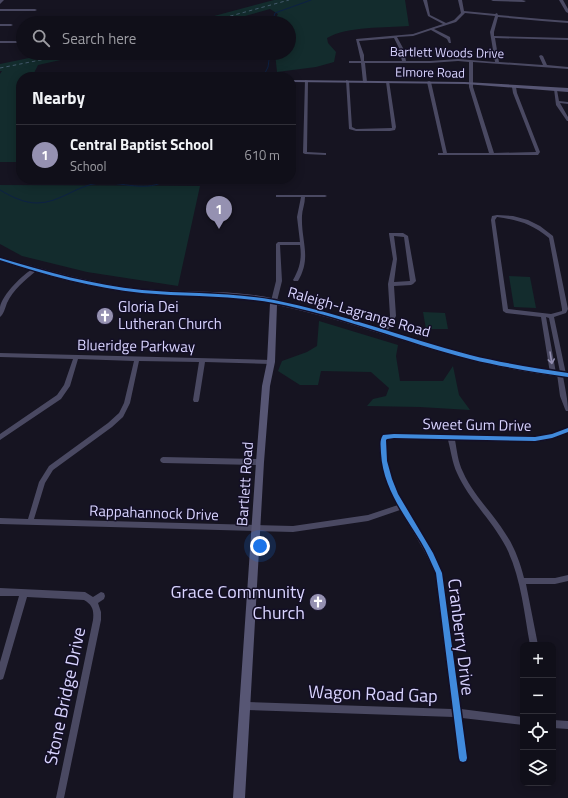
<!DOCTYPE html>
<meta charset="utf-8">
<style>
:root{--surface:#100f19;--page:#1e1d26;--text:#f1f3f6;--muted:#9c9ca2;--line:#302f38;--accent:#9591b1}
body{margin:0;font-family:"Titillium Web",sans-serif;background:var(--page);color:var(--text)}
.controls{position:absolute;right:12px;bottom:12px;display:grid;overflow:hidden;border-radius:8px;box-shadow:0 2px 10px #0003}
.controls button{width:36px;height:36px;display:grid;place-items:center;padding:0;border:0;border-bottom:1px solid var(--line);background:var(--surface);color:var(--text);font:20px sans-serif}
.you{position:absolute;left:260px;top:546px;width:14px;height:14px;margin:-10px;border:3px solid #fff;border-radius:50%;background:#1a73e8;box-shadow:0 0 0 6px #1a73e833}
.badge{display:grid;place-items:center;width:26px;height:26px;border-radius:50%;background:var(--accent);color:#fff;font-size:13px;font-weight:700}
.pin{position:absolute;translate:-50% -33px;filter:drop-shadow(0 1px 2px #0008)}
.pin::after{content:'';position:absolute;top:21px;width:14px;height:12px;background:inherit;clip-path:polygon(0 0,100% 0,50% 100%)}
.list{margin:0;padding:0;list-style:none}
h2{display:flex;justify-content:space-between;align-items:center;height:52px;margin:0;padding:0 16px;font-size:17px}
h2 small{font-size:13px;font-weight:400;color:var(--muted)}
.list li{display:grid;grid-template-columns:26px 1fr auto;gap:12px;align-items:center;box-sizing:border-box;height:60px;padding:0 16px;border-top:1px solid var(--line)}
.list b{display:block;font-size:15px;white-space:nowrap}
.list p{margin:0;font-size:13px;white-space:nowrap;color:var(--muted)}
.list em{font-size:13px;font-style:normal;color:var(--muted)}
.icon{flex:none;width:22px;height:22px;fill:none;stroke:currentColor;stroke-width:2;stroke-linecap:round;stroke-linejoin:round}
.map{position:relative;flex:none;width:568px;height:798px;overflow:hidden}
.search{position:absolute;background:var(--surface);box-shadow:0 2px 10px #0003;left:16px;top:16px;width:280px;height:44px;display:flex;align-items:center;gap:10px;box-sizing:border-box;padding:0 14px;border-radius:22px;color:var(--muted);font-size:15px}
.panel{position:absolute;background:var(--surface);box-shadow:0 2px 10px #0003;left:16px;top:72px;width:280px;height:112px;border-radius:16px}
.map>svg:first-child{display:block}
.green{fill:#132c2d}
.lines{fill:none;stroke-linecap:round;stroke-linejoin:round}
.stream{stroke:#0d2144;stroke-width:1}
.street{fill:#4a4962;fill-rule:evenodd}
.secondary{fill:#575674;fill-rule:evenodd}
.rail{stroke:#43596b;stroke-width:1;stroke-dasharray:3.5 3;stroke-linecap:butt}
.cycleway-casing{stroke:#130f26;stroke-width:3}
.cycleway{fill:#408adc;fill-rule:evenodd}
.oneway{stroke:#928eb0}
.labels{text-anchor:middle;stroke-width:3;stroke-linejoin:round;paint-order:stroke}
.far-street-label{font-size:13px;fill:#d9d4ff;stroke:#130f26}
.poi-label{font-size:15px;fill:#d9d4ff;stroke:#130f26;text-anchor:start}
.street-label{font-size:15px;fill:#d9d4ff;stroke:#130f26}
.near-poi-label{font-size:18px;fill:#d9d4ff;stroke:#130f26;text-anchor:end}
.near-street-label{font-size:18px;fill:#d9d4ff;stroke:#130f26}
</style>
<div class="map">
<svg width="568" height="798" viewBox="0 0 568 798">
<rect width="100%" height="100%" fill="#161421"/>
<!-- green -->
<g class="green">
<path d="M274,0h131l4,26c-24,2 -61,0 -82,12l1,5 8,9 -2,10 -18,5 -39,5 -2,-19h14v-30h-16l5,-9 -8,-5 -50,14h-32z"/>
<path d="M53,53h39l-54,12 -6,12h-11v85h-21v-88l2,-3h-2v-7z"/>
<path d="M0,185l200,1 -22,100 -91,-14 -65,-16 -22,-12z"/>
<path d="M509,276l21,1 6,31 -22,-1z"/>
<path d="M423,312l22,1 3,16h-22z"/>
<path d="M319,321l79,24 -2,11 4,25h43l10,-15 6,29 11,15 -50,-3 -53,-1 6,-7 13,-3 3,-8 -18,-16 -50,-1 -3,14h-18l-22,-14 4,-10 25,-9 10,-6z"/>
</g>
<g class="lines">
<!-- stream -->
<g class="stream">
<path d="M272,23l3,-10 36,-13"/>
<path d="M263,77l5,-10 2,-14"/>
<path d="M0,190c12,7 24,13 37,13 23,0 40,-18 62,-20 23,-2 48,11 69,-4"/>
</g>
<!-- street -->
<g class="street">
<path d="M0,0h4l-4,4z"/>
<path d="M423,0h4l3,15 16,8 8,-3 7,-7 -3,-13h4l2,11 31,3 2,-1 1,2 44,4 26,2v2l-26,-2 -44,-4 -4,15v4l74,2v2l-73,-2 4,24 44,3 -4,-9 2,-1 2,1 4,9 21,2v2l-95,-7v25l21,66 42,-1 -23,-59 -1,-6 2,-1 2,1 1,6 23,59 -2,3h-100v-2h5l-16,-71 2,-1 2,1 16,71h42l-20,-66v-25l-11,-1 -28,2h-65l2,19 -2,1 -2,-1 -2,-19h-12v-2h12l-5,-22 57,-5 30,-10 -15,-8zM465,13l30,3 -5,16 5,30 -37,-3 -28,2h-24l-3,-13 -6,-11 16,-1 18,-6 16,9 2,4h2l-1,-6 -16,-8 22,-7zM394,38l5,10 3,13h-38v-6l-5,-14z"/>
<path d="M491,0h31l4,1 -2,1 -31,-1z"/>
<path d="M559,0h4l5,9v4l-2,-1z"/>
<path d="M0,9h35l2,1 -2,1h-35z"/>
<path d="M0,24h11l2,1 -2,1h-11z"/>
<path d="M0,41h18l2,1 -2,1h-18z"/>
<path d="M305,80l3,1 -1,71 18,1h1v2l-21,-1 -2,-1z"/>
<path d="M346,80l3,1 3,46 4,2 36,-1 -6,-46 3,-1 7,46 -1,3 -5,1h-34l-7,-2z"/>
<path d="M554,89l3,1 2,11 9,1v2l-8,-1 8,14v4h-1l-11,-16z"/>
<path d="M276,195h49l2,1 -2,1h-20c0,7 -3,13 -3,19 -1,26 10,41 -4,65h-4l-1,-1c7,-12 9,-22 7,-35h-20l2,36 -5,20 -3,2 -3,-2 5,-20v-37l2,-2h22l-3,-25 4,-20h-25z"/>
<path d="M497,215l16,1 15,4 12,6 13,10 15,73 -2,4 -12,4 12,57 -3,2c2,12 5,24 5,35h-2l-1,-2 -5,-13 -3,-22 3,-2 -11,-54 -3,-1 10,56 -3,2 -3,-2 -9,-56 -35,-4 -3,-2 -12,-91 1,-4zM497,217c22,3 35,7 52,21l13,71v2l-11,3 -43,-5 -13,-89z"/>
<path d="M389,233h14l5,3 8,45 -3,3 -2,1 -17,1 2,30 -9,16 -2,1 -3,-2 8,-15 -2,-32 5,-25 -4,-25zM394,236l10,1 6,44 -16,1 3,-23z"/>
<path d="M34,268l3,2 -1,1c-11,9 -23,19 -29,32 -2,5 -3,11 -7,14 0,-3 0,-7 0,-10 2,-12 23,-33 34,-39z"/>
<path d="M0,353l271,7 3,2 -3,2 -66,-2 -6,38 -1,2h-4l-1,-2 6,-38 -60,-1 -9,42 -7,14 -11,10 -59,43 -8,13 -11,36 259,7 75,-11 30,-10c-9,-14 -25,-55 -15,-70l11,-2 141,3 17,-2 16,-7v6l-16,6 -17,3 -80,-2c2,11 3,22 8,32 10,23 29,40 42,61 9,13 15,29 19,45h31l13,-3v6l-13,3h-29l12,61h-8c-6,-33 -9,-68 -24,-98 -14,-27 -37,-47 -49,-74 -5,-11 -6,-22 -9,-33l-54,-1h-7l-1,1 2,21 4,18 6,15 36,59 9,20 18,136 62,8v8l-61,-7 5,40 -1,3 -3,1 -3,-1 -1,-3 -5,-41 -208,-7 -3,-1 -1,-3 1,-3 3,-1 206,7 -17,-136c-10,-23 -22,-41 -35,-63l-32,11 -75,11 -293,-8v-6l28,1 11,-37 10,-16 59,-43 11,-10 5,-10 10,-42 -56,-2 -8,27 -9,13 -61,41v-6l57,-39 7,-10 9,-26 -73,-2z"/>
<path d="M163,457l97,2 2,1 1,2 -1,2 -2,1 -97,-2 -2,-1 -1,-2 1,-2z"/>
<path d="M0,588l85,4 8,5 8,-5 3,1 1,3 -1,3 -6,4 3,9v8l-37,178h-8l37,-178c1,-9 0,-15 -9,-20l-57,-3 -23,79 -1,3 -3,1v-18l19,-66h-19z"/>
<path d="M553,720l15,1v8l-15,-1z"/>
</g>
<!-- secondary -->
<g class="secondary">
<path d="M291,80l174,2 103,6v4l-103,-8 -174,-2z"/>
<path d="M0,257c47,13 92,27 141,32 45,4 91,0 135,10 65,15 129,39 194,55 32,8 65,13 98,18v6c-33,-5 -66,-10 -98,-18 -65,-17 -127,-41 -193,-55l-2,57 -5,24 -6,76 -19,336h-12l23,-336 6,-76 5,-24 3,-59c-42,-8 -85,-5 -127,-9 -49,-5 -96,-18 -143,-33z"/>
</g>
<!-- rail -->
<g class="rail">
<path d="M205,23l84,-23"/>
<path d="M0,68l76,-15"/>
</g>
<!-- cycleway casing -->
<g class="cycleway-casing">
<g id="cycleway">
<path d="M0,258c48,14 92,27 142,32 44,4 88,2 132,10 67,13 130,38 196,55 32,8 65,13 98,18v4c-33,-5 -66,-10 -98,-18 -66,-17 -129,-43 -196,-56 -43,-8 -88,-6 -132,-10 -49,-5 -96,-18 -142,-33z"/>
<path d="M568,428v4l-16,6 -17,3 -141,-3 -7,1 -1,1 1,21 5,18 6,15 35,59 9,20 25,185 -1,3 -3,1 -3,-1 -1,-3 -23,-185c-5,-11 -9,-21 -15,-31 -17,-28 -38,-54 -40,-89 0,-6 -2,-12 2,-18l11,-1 141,3 17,-3z"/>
</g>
</g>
<!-- cycleway -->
<use href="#cycleway" class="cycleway"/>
</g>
<!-- one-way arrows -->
<defs><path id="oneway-shaft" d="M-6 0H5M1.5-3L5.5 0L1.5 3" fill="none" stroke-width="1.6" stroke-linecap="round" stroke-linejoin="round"/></defs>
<use class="oneway" href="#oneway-shaft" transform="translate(551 358) rotate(81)"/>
<!-- icons -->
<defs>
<g id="church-disc" transform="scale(0.9)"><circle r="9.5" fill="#9591b1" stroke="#130f26"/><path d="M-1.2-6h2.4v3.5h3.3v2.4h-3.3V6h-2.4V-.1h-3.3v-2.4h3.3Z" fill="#fff"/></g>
</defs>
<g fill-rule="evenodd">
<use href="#church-disc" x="105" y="316"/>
<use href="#church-disc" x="318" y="602"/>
</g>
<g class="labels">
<!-- far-street labels -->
<g class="far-street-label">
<text transform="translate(447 52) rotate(1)" y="5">Bartlett Woods Drive</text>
<text transform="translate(430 72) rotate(1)" y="5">Elmore Road</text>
</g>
<!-- poi labels -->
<g class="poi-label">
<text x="118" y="312">Gloria Dei<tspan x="118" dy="17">Lutheran Church</tspan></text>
</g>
<!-- street labels -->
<g class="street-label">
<text transform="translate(359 312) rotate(16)" y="5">Raleigh-Lagrange Road</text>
<text transform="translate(136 346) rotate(1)" y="5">Blueridge Parkway</text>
<text transform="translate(477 425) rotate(1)" y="5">Sweet Gum Drive</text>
<text transform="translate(245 484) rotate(-86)" y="5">Bartlett Road</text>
<text transform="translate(154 513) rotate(2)" y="5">Rappahannock Drive</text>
</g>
<!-- near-poi labels -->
<g class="near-poi-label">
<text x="305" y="598">Grace Community<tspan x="305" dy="21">Church</tspan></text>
</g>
<!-- near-street labels -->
<g class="near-street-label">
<text transform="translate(461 637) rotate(83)" y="6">Cranberry Drive</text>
<text transform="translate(373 694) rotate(2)" y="6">Wagon Road Gap</text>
<text transform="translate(65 696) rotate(-78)" y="6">Stone Bridge Drive</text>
</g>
</g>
</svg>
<div class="controls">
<button>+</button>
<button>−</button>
<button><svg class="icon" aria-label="locate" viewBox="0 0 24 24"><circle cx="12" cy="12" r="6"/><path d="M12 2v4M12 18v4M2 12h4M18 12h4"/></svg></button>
<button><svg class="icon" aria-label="layers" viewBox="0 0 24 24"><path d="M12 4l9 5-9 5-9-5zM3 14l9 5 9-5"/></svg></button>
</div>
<div class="you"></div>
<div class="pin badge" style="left:219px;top:229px">1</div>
<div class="search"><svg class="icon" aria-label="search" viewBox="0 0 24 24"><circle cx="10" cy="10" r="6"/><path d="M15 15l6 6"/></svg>Search here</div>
<section class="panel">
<h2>Nearby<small></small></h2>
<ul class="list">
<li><span class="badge">1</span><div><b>Central Baptist School</b><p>School</p></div><em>610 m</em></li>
</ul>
</section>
</div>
